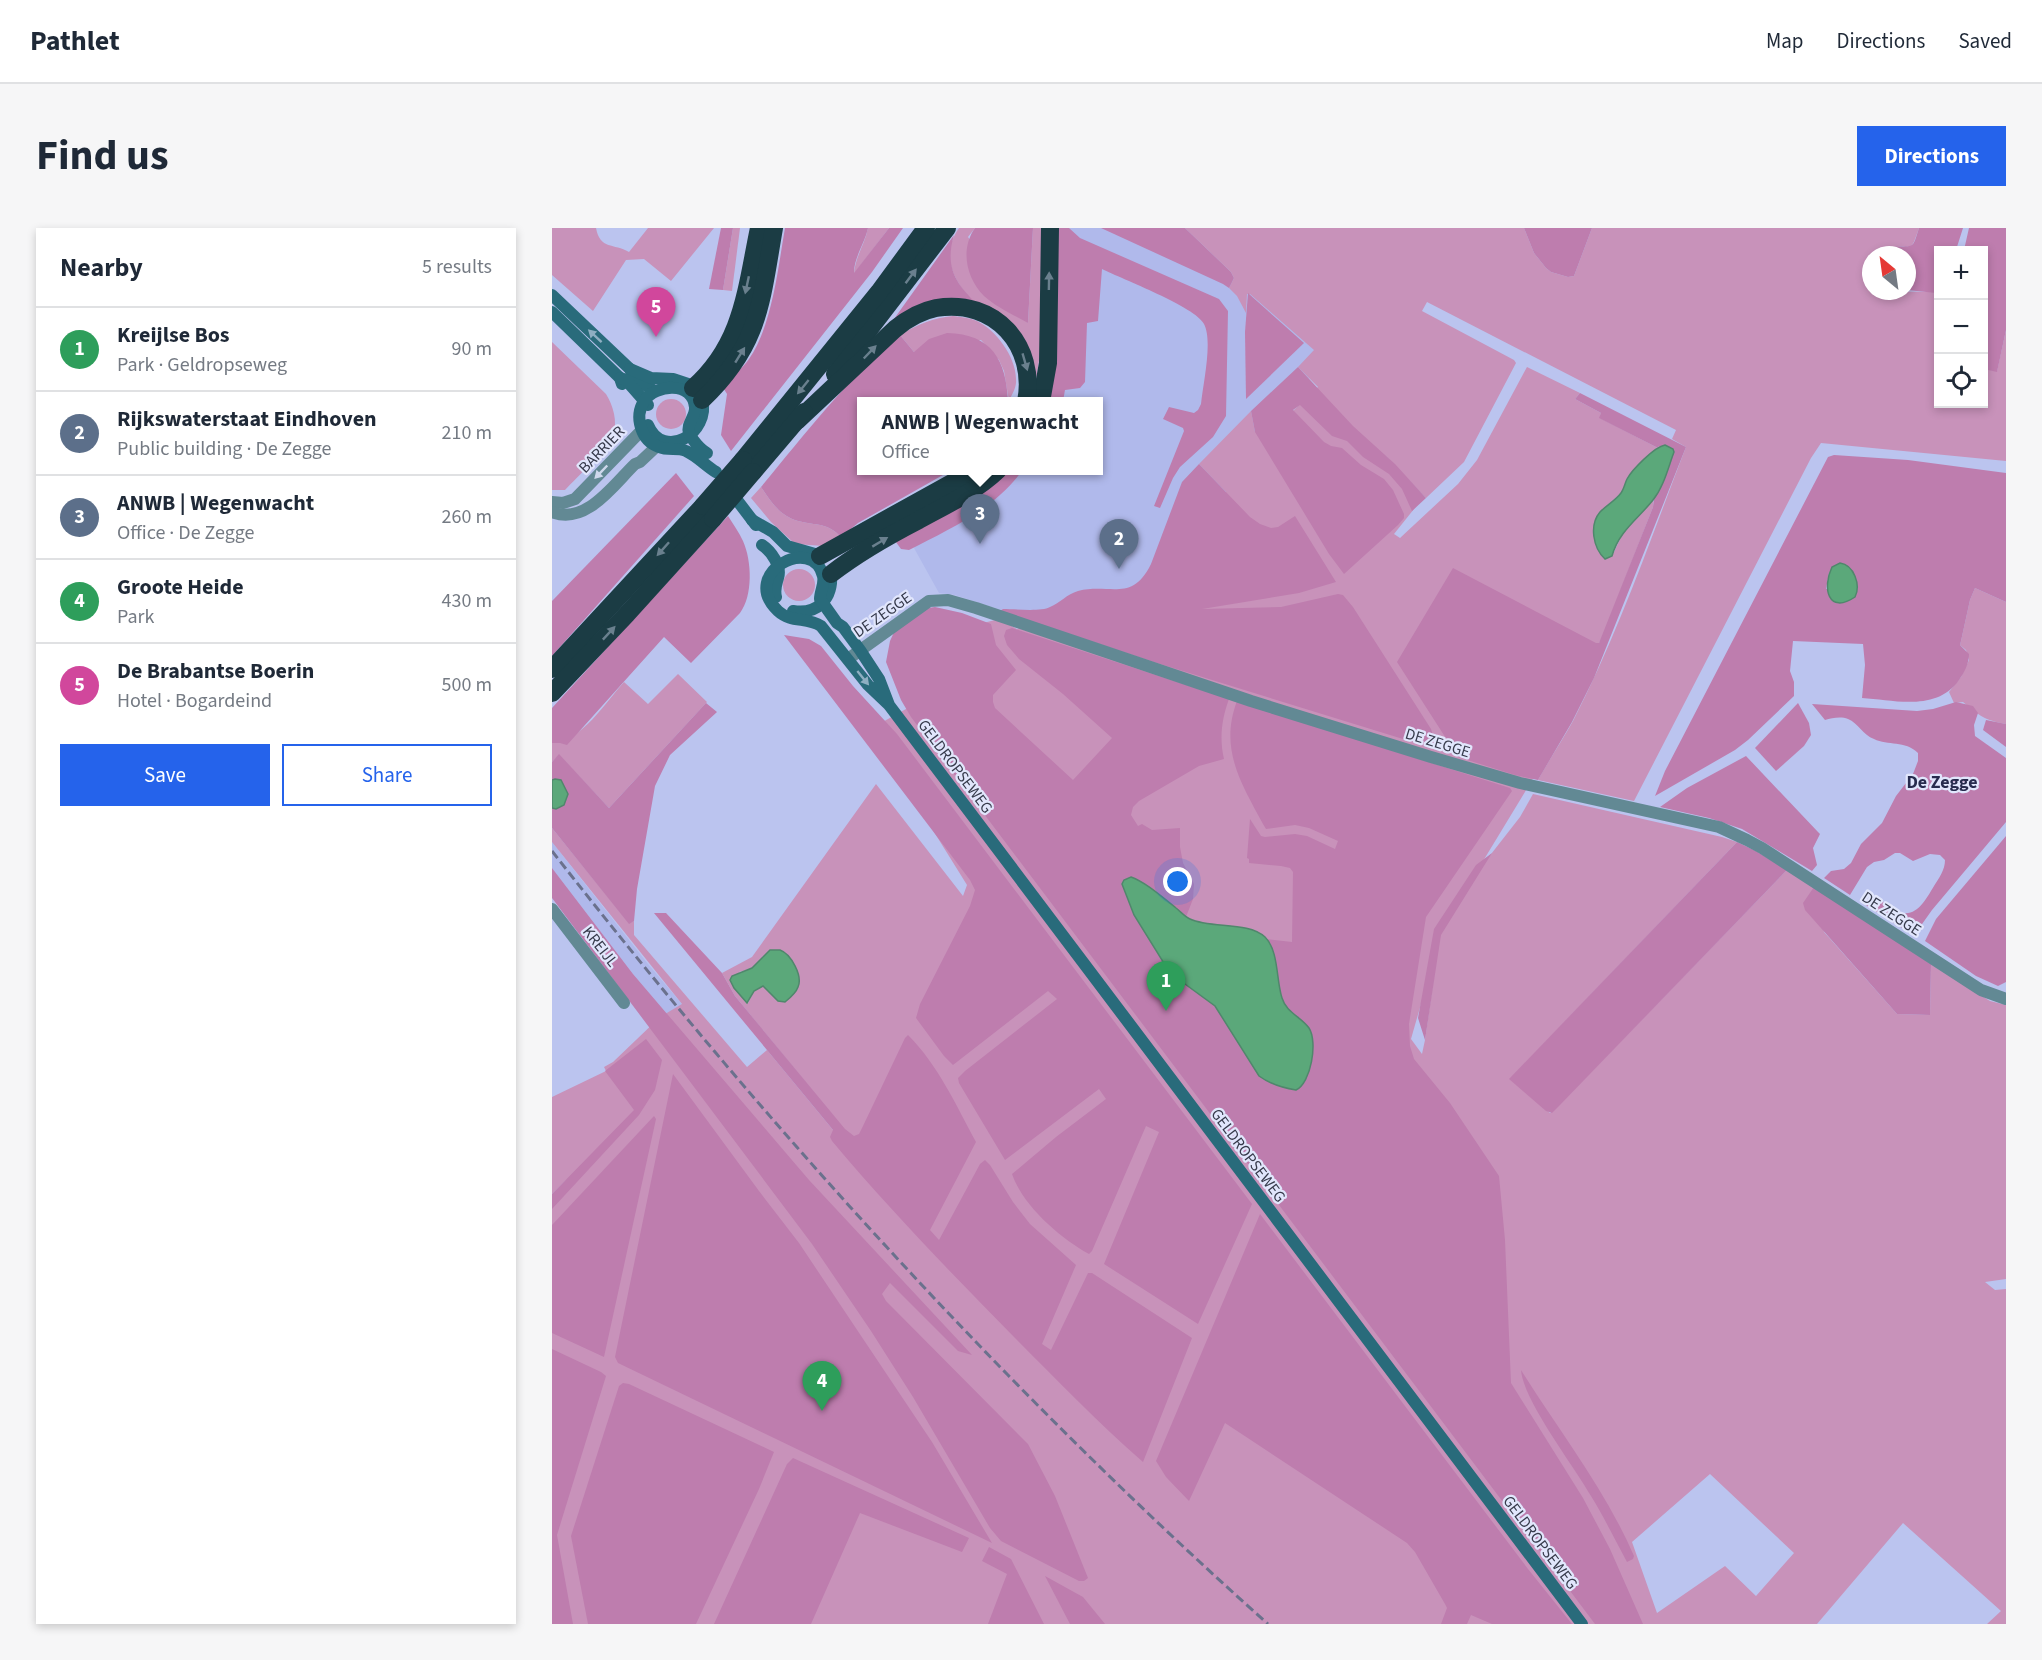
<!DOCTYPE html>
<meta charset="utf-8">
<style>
:root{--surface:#fff;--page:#f6f6f7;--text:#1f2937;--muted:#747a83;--line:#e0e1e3;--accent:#2563eb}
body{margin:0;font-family:"Source Sans 3",sans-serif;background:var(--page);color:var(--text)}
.controls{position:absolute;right:18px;top:18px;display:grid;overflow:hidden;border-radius:0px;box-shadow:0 3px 9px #0003}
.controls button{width:54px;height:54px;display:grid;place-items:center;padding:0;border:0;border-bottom:2px solid var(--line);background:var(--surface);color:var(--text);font:30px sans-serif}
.compass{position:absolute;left:1310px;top:18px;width:54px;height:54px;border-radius:50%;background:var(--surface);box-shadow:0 3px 9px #0003;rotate:331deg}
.you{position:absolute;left:626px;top:654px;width:21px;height:21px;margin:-15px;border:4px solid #fff;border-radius:50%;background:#1a73e8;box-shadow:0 0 0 9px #1a73e833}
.badge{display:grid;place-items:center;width:39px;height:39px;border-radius:50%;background:var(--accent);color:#fff;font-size:20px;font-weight:700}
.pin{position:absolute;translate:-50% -50px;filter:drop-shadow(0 2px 3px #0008)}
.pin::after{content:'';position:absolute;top:32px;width:21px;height:18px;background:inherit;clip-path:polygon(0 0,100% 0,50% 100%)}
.popup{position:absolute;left:305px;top:169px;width:246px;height:78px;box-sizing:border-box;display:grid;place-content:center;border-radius:0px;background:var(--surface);filter:drop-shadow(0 2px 4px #0005);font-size:20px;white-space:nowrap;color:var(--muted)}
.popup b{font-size:22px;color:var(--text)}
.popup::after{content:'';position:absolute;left:50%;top:100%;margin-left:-12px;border:12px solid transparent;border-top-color:var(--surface)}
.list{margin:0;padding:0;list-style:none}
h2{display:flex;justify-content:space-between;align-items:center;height:78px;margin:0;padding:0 24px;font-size:26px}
h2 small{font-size:20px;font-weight:400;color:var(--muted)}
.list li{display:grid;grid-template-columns:39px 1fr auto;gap:18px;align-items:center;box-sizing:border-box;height:84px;padding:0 24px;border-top:2px solid var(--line)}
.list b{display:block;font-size:22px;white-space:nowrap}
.list p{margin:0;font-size:20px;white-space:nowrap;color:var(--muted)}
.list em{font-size:20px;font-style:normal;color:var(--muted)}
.actions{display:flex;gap:12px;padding:18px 24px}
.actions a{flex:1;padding:14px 0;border:2px solid var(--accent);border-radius:0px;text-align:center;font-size:21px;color:var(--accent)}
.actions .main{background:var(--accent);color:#fff}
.icon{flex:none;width:33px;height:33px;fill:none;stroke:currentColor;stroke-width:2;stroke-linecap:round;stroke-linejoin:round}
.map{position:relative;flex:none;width:1454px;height:1396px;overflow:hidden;border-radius:0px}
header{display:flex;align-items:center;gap:36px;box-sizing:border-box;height:84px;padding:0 30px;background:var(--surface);border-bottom:2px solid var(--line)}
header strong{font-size:28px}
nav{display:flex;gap:33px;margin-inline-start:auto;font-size:21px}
.intro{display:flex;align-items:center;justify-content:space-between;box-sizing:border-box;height:144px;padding:0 36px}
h1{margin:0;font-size:42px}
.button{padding:15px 27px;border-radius:0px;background:var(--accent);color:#fff;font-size:21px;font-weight:700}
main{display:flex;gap:36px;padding:0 36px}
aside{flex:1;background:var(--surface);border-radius:0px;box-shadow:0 3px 9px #0003}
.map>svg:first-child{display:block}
.built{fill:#b0b9eb}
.green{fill:#c892ba;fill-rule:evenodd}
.forest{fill:#be7dae;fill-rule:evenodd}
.water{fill:#5ba87a;stroke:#50876c;stroke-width:1.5}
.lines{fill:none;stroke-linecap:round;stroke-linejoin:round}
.street{stroke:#628994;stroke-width:12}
.secondary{stroke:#296b7b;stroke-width:12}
.highway{stroke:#1b3c44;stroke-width:18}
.rail{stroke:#6b718d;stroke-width:3;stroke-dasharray:9 4.5;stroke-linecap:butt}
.highway-bridge{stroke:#1b3c44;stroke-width:18}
.oneway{fill:#6a808e}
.oneway2{fill:#8eafc2}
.oneway3{fill:#ced8ec}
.labels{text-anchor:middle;stroke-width:4.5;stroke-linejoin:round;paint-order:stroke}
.street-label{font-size:16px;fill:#363a4b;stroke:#e1e6fc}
.neighbourhood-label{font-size:18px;font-weight:bold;fill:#272b4e;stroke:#e1e6fc}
</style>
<header>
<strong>Pathlet</strong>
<nav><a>Map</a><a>Directions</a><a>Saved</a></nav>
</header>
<div class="intro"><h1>Find us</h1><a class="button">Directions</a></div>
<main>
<aside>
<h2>Nearby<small>5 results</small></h2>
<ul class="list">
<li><span class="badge" style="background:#2e9e5b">1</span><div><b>Kreijlse Bos</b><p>Park · Geldropseweg</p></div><em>90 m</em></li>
<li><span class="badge" style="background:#5c6f8a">2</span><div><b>Rijkswaterstaat Eindhoven</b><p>Public building · De Zegge</p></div><em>210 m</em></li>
<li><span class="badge" style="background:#5c6f8a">3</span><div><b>ANWB | Wegenwacht</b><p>Office · De Zegge</p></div><em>260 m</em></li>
<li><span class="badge" style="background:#2e9e5b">4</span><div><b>Groote Heide</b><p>Park</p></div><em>430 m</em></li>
<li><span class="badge" style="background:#d1479c">5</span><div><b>De Brabantse Boerin</b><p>Hotel · Bogardeind</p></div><em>500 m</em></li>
</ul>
<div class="actions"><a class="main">Save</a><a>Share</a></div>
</aside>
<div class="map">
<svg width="1454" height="1396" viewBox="0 0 1454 1396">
<rect width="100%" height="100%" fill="#bbc4ef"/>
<!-- built -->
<g class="built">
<path d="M511,0h61l77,32 128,86 -172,272 -150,-6 -52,-17 -16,-2 -25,-45 8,-13 88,-64 88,-1v-68l-47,-1z"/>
<path d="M0,614l96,122 173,204 -12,12 -176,-206 -81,-106z"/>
</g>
<!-- green -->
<g class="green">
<path d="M0,0h44c4,22 18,15 33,24l19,-24h66l-43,53 -27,-22 -18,1 -33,51 -41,-36z"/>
<path d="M181,0h7l-8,63 -9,-1z"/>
<path d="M316,0h21l-35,46c1,-17 11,-30 14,-46z"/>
<path d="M407,0h16l-7,9 60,86 5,-95h10l-3,126 -4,26c-2,-6 -3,-16 -7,-22 -24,-36 -107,-77 -70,-130z"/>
<path d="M633,0h339l10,25 12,15 5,4 17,5 6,-1 18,-48h327c-9,26 -5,15 -27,20l-2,7h-19v36l67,1v55l-2,11 2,1v45h46v-35l13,2 9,-41v131l-185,-18 -10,15 -177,343 -96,-21c11,-20 24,-39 35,-59 45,-87 78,-183 113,-274l-14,-8 4,-9 -249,-128 -5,9 92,49 2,3 -52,99 -38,36 -41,-43 37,44 -28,35 6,4 58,-54 19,-24 50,-93 53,26 -5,6 26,14 -1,5 58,30 -31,30 -5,14 -24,22 -3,12 17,30 12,-25 29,-31v7l-51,131 -3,5h-3l4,6 -69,133 -88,145 45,-69 32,-41 13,-23 189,43 15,5 -227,237 40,34 2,-1 235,-242 27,17 10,45 73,82 33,1 1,-51 59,37 16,4v274l-21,3 10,8 11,-1v335h-19l14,-13 -98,-88 -86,101h-1265v-426l15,-19 -15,15v-97l54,-26 -2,-4 9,-5 47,-45 22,-13 -130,-162v-14l77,95 5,-2v14l113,132 20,-17 66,80 10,-2 -108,-132 -13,-23 30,-16 124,-173 87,112 4,-11 -97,-156 45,-25 21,-69 63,-16 18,10 36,-20 62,3 111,-120 -27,-28 52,-53 4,21 20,-4 43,-41 -20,-20 16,-17 -64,-56h-3l-1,19 -9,-17 -8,-8 5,-10 -3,-6zM887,713l-14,99 -3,14 -11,-15zM211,728l4,33 -4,-3 -9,5 -6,12 -9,-31c12,-3 18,-5 24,-16zM1158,1246l84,79 -38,43 -31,-30 -68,47 -25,-71z"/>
<path d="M401,88c8,1 17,2 24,5 19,9 39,36 39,58 1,8 -4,15 -7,22l-5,-30 -5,-11 -18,-20 -67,12 -14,-17c18,-11 33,-17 53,-19z"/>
<path d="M0,114l54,52c7,11 12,28 7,41 -6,15 -36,42 -48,55h-13z"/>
<circle cx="119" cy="186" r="15"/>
<path d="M209,259c10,15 19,29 37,34 19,5 29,1 43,16l-17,9 -29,-2 -24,-22 -20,-24z"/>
<circle cx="247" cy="357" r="16"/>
<path d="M1423,360l31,14v122c-22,-4 -26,-8 -43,-22l-9,1 -5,-11 12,-15 8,-17 -3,-10 -6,-5 1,-4 9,-41z"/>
<path d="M126,446l29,28 -98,106 -50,-53 -7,7v-19c29,-1 54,-41 72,-61l24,22z"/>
</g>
<!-- forest -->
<g class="forest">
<path d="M169,0h12l-10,62 -14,-1z"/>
<path d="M233,0h83c-3,15 -14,29 -14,45l35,-45h14l-31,44 -141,179 -10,-16 6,-41 -5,-8c9,-8 20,-17 27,-27 23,-33 29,-91 36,-131z"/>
<path d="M423,0h58l-5,95c-14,-8 -32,-16 -44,-27 -18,-18 -24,-47 -9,-68z"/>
<path d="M505,0h12l11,10 139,61 9,12 -2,105 -13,21 -33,30 -7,11 -13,30 -6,-2 30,-75 -1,-3 -20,-9 6,-12 25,6 4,-3 3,-6c2,-20 12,-63 3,-80 -8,-17 -82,-45 -102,-55l-4,52 -11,2 -2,59 -5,6 -15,2 -2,11 -19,1z"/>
<path d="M549,0h84l46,44 3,6 -5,10 -6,-4z"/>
<path d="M972,0h68l-18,48 -6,1 -17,-5 -5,-4 -12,-15z"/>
<path d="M1367,0h44l-7,22h-18v42l-2,1 -29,-3v-35h-17l4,-8c21,-2 18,3 25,-19z"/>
<path d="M1417,0h37v102l-9,42 -13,-3v-119h-20z"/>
<path d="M402,7c-10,34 3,50 27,73l-92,18z"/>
<path d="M696,65l56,50 -58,56 -1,-67z"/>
<path d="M395,105c45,1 59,27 61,68l-146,1v68l88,1 -92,52 -17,14c-14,-15 -24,-11 -43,-16 -18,-5 -27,-19 -37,-34 44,-53 86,-108 139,-152l14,17 15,-13z"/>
<path d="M746,139l55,59 42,38 31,34 -14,13 -10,-22 -13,-15 -26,-17 -16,-16 -15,-5 -32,-31 -7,5 31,32 7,4 11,2 19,17 23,14 9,11 11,24v4l-6,7 -54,49 -15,-20 -74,-122 -4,-21z"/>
<path d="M1028,165l106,54 -92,231 -22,44 -34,58 -23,-5 -57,-18 -61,-95 56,-94 143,75h3l54,-136 6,-61 -1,2 -59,-30 2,-5 -26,-14z"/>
<path d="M1282,227l74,5 98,13v129l-31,-14 -5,12 -9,41 -1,4 9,9c0,10 -5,19 -10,26 -22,32 -65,20 -97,18l3,-33 -2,-21 -70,-3 -3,30 4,11v14l-46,44 -13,10 -80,46 10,-25 163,-314zM1282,338h14l9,15 -31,8 3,-16z"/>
<path d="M647,236l51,53 10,7 11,4 7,-1 17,-11 41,66 -37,11 -97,16 79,-2 57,-13 5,1 10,12 78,122 3,9 -5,9 -272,-84 -157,-52 3,-2c12,0 38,3 47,-2 10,-4 17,-13 28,-16 32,-8 54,12 73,-27l31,-82z"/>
<path d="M450,243h20c-28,38 -72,58 -113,79l-8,-1 -8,-11z"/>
<path d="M124,245l18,23 -142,160v-55z"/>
<path d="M176,288c5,8 11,16 15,25 9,20 10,55 -3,72l-49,50 -27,-26 -97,108 -7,-2h-8v-35z"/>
<path d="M383,379l27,6 29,11 5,21 20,25 -23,25v7l2,6 78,72 39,-42 -49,-44 -44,-35 -12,-14 -3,-9 2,-6 6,-2 217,71c-7,19 -10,39 -5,60l-25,7 -60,35 -6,6 -2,8 7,11 4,-2 10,6 28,-2v19l3,16 11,21 -1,15 -7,18 -48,-37 -7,-3 -7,3 10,35 36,58 45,33 20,30 76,27 1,-27 -4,-9 -20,-18 -6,-8 -12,-57 -4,-5 26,3 1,-70 -3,-4 -9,-2 -32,-3v-4l-2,-1 3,-39 11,17 4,1 30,-3 12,2 28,13 3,-8 -29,-13 -14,-3 -29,4 -3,-5c-22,-41 -44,-75 -26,-123l273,87 2,3 -86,126 -17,107 1,22 4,13 36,44 49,73 6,64 6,143 72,115 27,51 33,75h-48l-684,-907 -10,-17 -15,-38 4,-21 5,-11 33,-22z"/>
<path d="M232,407l25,4 12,7 32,40 44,48 355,470 -54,120 -94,-60 55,-132 -13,-6 -54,125 -3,3c-29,-16 -66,-48 -77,-80l44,-37 50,-38 -7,-10 -94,71 -46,-77 -1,-5 7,-7 92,-72 -9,-8 -95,74 -9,-9 -28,-38 4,-14 50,-98 5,-16 -5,-10z"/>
<path d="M1404,474l17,4 5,7 -4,12 1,11 31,22v64l-74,88 -17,24 -13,-6 -41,-26 15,-6c6,4 12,11 19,14 20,11 30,-9 39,-24 5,-8 11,-16 11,-26l-5,-5 -10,-1 -17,7 -13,-8h-5l-11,7 -10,2 -7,5 -17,28 -26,-17 7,-7 13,-2 7,-6 10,-19 21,-21 14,-27 17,-22 5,-13v-8c-13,-13 -30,-7 -44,-14 -11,-4 -16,-16 -26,-20 -7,-3 -16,-1 -23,1l-13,-16 105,7 16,-2z"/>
<path d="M154,475l11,9 -47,43 -15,31 -18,103 -3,32 -5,3 -77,-96v-20l4,1 12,-15 -7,-13 -9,-1v-18l7,-8 50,54z"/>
<path d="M1246,475l11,20 2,12 -7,11 -28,25 -21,-23z"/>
<path d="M1434,492l20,4v23l-23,-17z"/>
<path d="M1194,528l72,76 2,2 -7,14 4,17 -5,6 -70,-42 -33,-11 -49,-11 27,-19z"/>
<path d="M1454,608v146l-8,4 -22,-10 -51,-35 11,-22z"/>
<path d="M1185,614l19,9 31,19 -228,236 -7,7 -6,-2 -37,-32z"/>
<path d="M940,625l-51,82 -16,105 -7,-22 16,-89 42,-64z"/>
<path d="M0,640l81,106 176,206 163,175 -14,-4 -68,-68 -8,11 4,7 142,143 27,52 33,82 -4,3h-5l-78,-40 -11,-13 -77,-131 -42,-66 -59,-87 -260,-346z"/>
<path d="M1262,659l117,77 -1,51 -33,-1 -92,-104 -2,-7z"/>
<path d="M102,685h12l56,60 13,23 110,133 9,7 5,-2 4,-8 42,-88 3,-3c30,30 48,70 68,107l-46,88 9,10 41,-76 5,-4 5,5 23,37 17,22 46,41 -34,79 9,6 37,-77h4l100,65 -49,124c-45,-39 -86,-82 -128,-124 -63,-64 -125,-128 -183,-197l-2,-4 3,-7z"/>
<path d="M94,811l16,21 -7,30 -16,25 -87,94v-15l82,-84 -29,-39z"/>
<path d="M121,846l86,117 40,52 133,199 60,101 -374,-180 -3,-6z"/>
<path d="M102,888l2,3 -52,238 -52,-24v-108z"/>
<path d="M708,986l268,355 44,55h-80l-21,-9 -4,9h-26l6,-16 -2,-4 -30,-52 -8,-9 -182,-120 -36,78 -23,-24 -10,-16z"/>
<path d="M0,1121l49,23 5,4 -49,159 16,89h-21z"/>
<path d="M969,1142c38,61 84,119 113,186l-1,3 -6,3c-12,-22 -23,-45 -36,-66 -17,-30 -68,-96 -70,-126z"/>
<path d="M71,1155l6,1 145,68 -15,37 -63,135h-108l-17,-88 48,-150z"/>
<path d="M241,1230l176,80 -7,14 -102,-39 -49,111h-97l73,-160z"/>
<path d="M437,1319l22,12 33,65h-56l19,-50 -25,-13z"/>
<path d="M493,1348l38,21 22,27h-35z"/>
</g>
<!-- water -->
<g class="water">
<path d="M1113,217l8,4 1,3c-6,16 -10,34 -21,48 -15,19 -34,31 -41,56l-7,3c-12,-11 -16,-34 -5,-47 7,-7 16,-12 21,-19 3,-4 4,-10 6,-14 5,-9 27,-32 38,-34z"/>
<path d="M1288,335c14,2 21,22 15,34 -27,18 -33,-9 -23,-30z"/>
<path d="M3,551l6,1 7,14 -4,11 -8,4 -4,-1v-28z"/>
<path d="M579,649c16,6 31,20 45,31 4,3 9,9 14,11 21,10 58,2 75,18 14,14 11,43 17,61 4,14 19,19 27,30 9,14 2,55 -13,62 -13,-2 -26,-6 -37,-14l-44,-70 -45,-33 -36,-58 -12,-31 2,-4z"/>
<path d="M218,722c1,0 9,0 10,0 11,4 23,26 18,37 -2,6 -8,11 -13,15l-7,-1 -15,-15 -9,5 -7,12 -13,-15 -4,-8 2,-4 20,-8z"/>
</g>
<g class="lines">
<!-- street -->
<g class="street">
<path d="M0,274l11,1 12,-4 67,-69"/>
<path d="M0,284c34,14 62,-28 83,-48l5,-2 17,-16"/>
<path d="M296,431l81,-58 19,-1 28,8 275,93 180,56 89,26 199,44 28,13 15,8 219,142 25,9"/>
<path d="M0,681l72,94"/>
</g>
<!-- secondary -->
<g class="secondary">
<path d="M0,67l78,74 4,8 20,14"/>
<path d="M0,84l68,66 2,6"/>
<path d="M78,141l21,9 22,1 15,5"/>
<path d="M68,150l6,2 22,25"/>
<path d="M96,197c15,36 63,9 54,-26"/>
<path d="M155,225c-6,-3 -15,-13 -18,-20 -3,-9 7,-17 6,-26 -3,-26 -39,-23 -51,-6 -10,16 -3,40 15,46 9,4 19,0 27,4 11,5 20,15 30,21"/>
<path d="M178,263l26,34"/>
<path d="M200,292l21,12 14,14 28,8"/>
<path d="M210,317c9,6 20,21 16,33 -2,7 -4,11 -2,19"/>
<path d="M241,383c25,4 40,-13 38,-37"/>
<path d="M337,477l-10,-26 -19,-29 -17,-23 -6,-4 -17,-24c0,-8 5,-15 3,-23 -10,-42 -85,-3 -45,35 13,12 29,6 43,15l47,59 21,20 693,919"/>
</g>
<!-- highway -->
<g class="highway">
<path d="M283,146l112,-146"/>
<path d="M141,160c50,-44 53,-98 66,-160"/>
<path d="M150,172c58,-55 59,-98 72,-172"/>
<path d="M489,174l7,-39 2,-135"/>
<path d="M245,193l98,-92c12,-10 26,-18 41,-21 59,-10 101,38 90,94"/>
<path d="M191,232l136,-168 47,-64"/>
<path d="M201,244l51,-60"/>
<path d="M268,328l155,-86"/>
<path d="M279,346c27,-21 57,-38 88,-54 27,-15 56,-28 79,-50"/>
<path d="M0,441l151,-163"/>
<path d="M0,465l75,-79 86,-95"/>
</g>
<!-- rail -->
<path class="rail" d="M0,623c216,277 454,539 716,773"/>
<!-- highway-bridge -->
<g class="highway-bridge">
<path d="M151,278l40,-46"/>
<path d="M161,291l40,-47"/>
</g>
</g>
<!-- one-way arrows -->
<defs><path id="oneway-solid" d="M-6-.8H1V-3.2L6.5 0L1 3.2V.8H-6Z" transform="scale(1.5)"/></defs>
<g class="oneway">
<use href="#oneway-solid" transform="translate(359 48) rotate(-53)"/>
<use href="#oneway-solid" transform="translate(497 53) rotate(-89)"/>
<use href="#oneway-solid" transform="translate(195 57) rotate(102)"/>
<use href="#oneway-solid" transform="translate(318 124) rotate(-46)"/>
<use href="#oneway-solid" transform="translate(188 127) rotate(-58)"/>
<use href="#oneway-solid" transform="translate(473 134) rotate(74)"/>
<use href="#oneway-solid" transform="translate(251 159) rotate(129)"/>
<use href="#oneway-solid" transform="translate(328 314) rotate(-31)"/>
<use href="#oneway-solid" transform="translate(111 321) rotate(132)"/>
<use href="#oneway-solid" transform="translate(57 405) rotate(-47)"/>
</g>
<g class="oneway2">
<use href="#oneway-solid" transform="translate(43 108) rotate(-137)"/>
<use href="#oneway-solid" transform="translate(311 450) rotate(51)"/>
</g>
<use class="oneway3" href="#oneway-solid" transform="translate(49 244) rotate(134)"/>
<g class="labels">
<!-- street labels -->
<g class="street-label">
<text transform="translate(49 221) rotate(-46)" y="6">BARRIER</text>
<text transform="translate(330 386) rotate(-35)" y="6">DE ZEGGE</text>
<text transform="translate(886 514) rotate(17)" y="6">DE ZEGGE</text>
<text transform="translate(404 538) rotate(53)" y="6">GELDROPSEWEG</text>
<text transform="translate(1340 685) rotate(33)" y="6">DE ZEGGE</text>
<text transform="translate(49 718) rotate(52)" y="6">KREIJL</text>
<text transform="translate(697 927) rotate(53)" y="6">GELDROPSEWEG</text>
<text transform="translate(989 1314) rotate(53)" y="6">GELDROPSEWEG</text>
</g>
<!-- neighbourhood labels -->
<g class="neighbourhood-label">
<text x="1390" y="560">De Zegge</text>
</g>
</g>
</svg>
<div class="controls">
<button>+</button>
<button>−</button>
<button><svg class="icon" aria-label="locate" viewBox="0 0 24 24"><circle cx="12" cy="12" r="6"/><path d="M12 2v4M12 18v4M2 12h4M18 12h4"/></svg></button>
</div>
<svg class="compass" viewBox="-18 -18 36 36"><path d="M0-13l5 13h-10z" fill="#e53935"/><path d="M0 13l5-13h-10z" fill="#747a83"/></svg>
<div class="you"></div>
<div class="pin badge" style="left:614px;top:783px;background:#2e9e5b">1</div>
<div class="pin badge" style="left:567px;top:341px;background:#5c6f8a">2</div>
<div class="pin badge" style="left:428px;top:316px;background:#5c6f8a">3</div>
<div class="popup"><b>ANWB | Wegenwacht</b>Office</div>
<div class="pin badge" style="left:270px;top:1183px;background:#2e9e5b">4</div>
<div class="pin badge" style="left:104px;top:109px;background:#d1479c">5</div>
</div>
</main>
